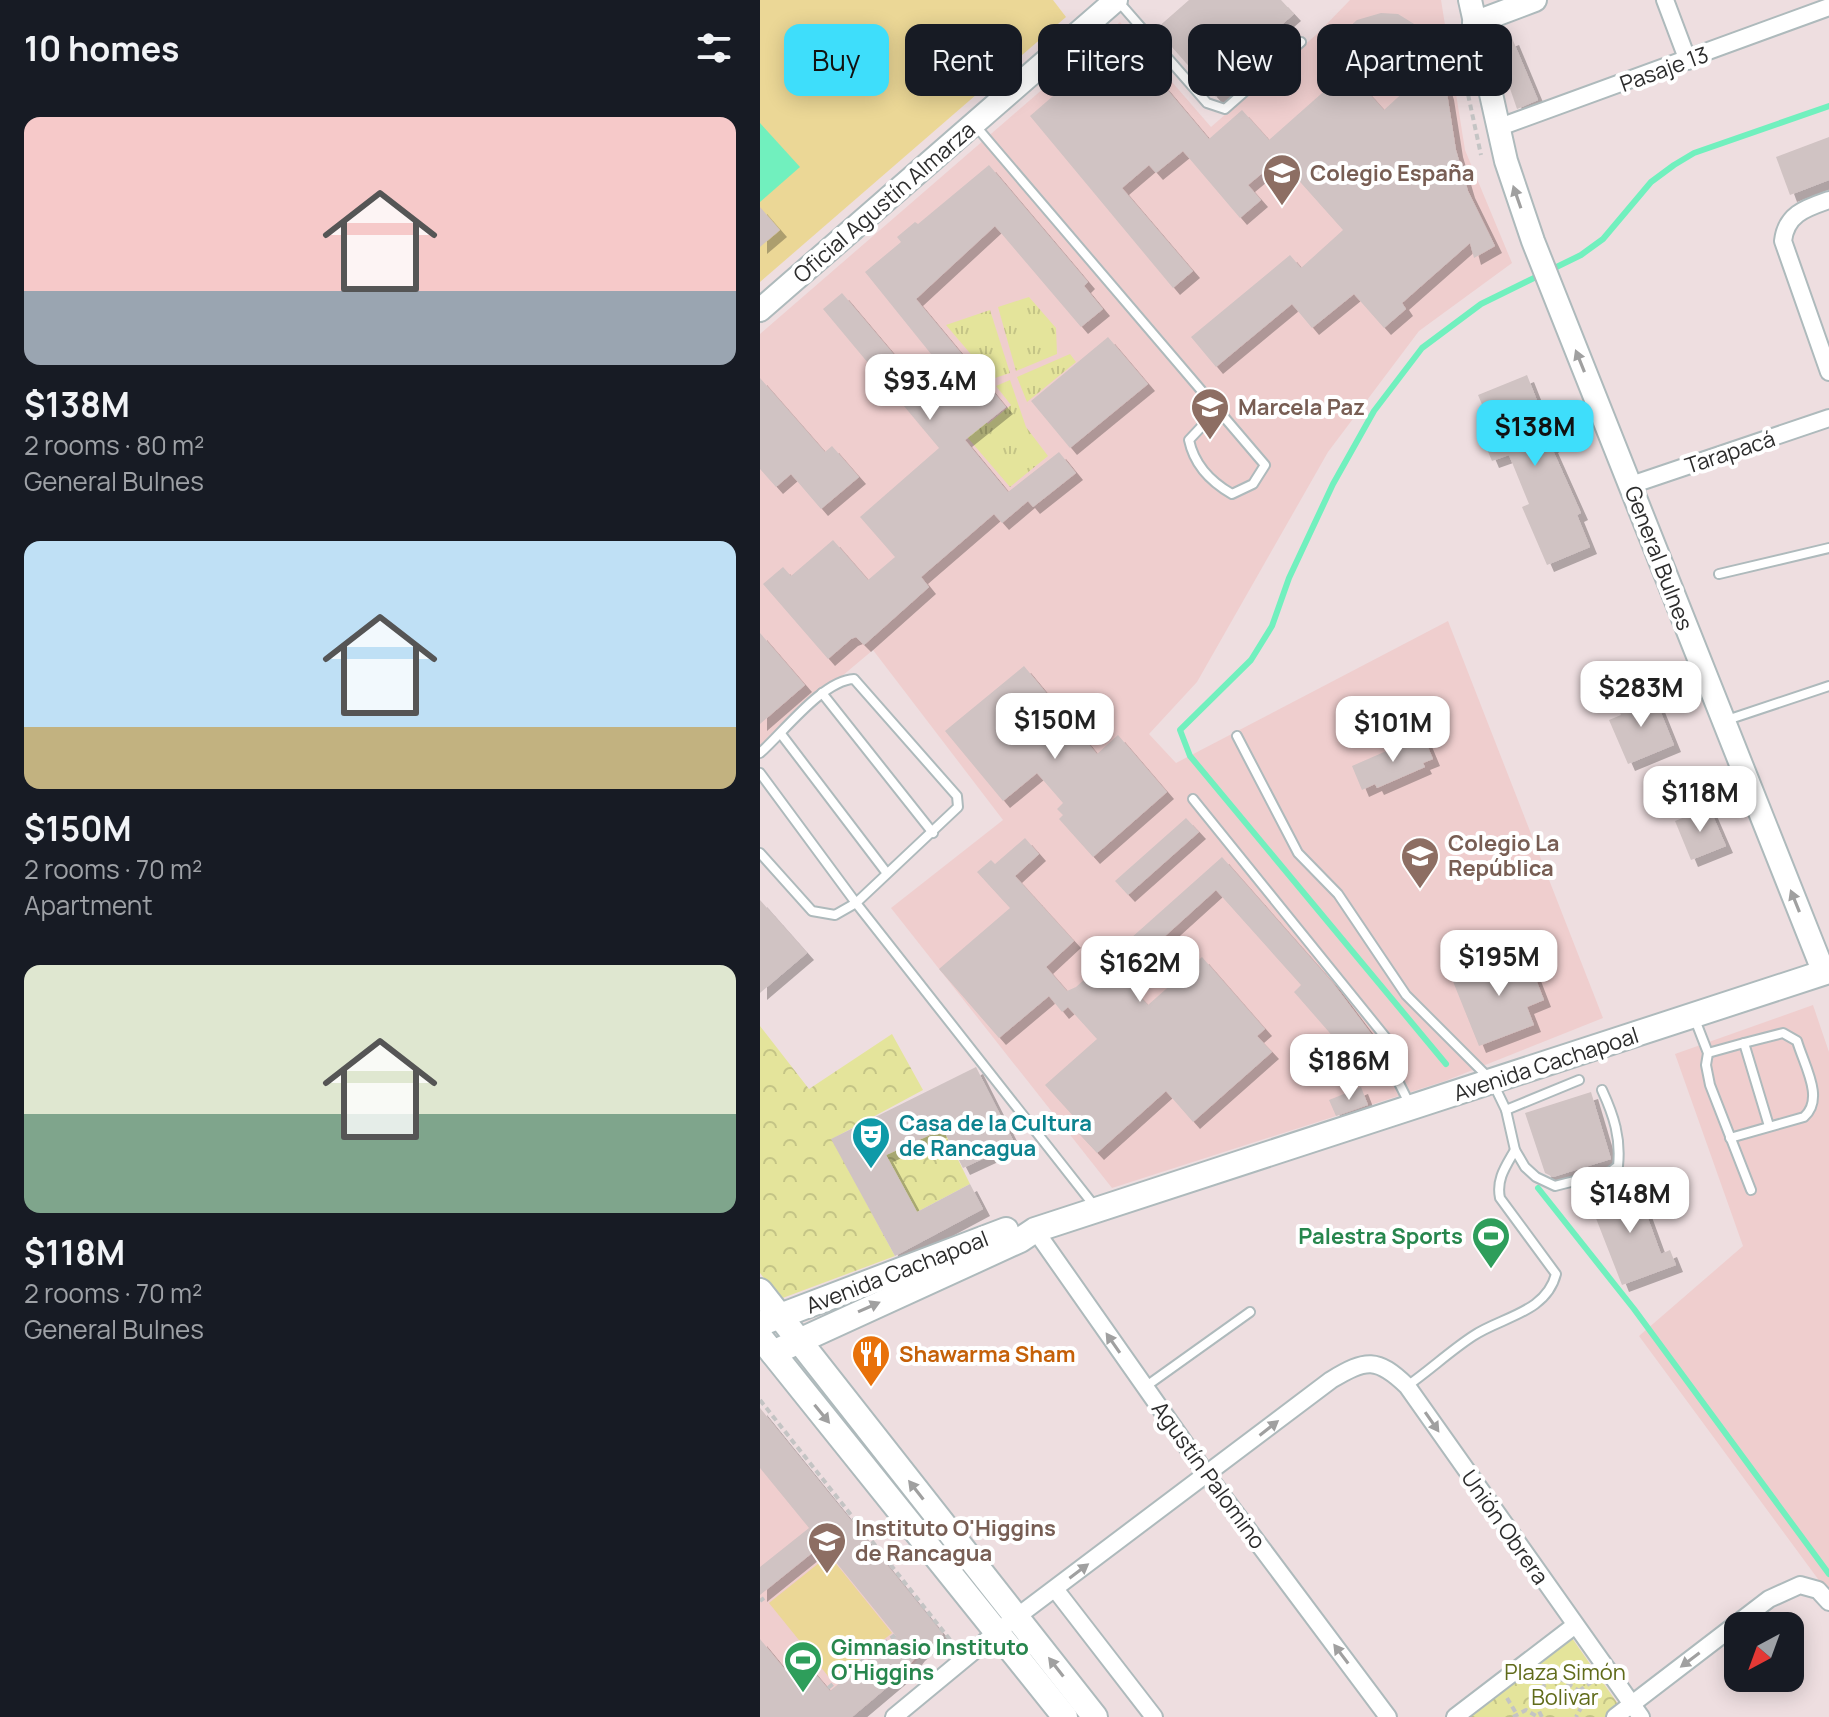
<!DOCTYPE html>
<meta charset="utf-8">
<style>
:root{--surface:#171b24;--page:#242831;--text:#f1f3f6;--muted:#9ea1a6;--accent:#3edefb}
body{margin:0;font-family:Manrope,sans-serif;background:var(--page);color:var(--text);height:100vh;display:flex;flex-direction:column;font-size:30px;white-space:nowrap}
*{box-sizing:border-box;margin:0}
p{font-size:26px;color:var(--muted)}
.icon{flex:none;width:44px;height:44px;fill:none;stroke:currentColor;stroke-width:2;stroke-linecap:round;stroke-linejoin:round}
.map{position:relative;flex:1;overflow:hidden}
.sheet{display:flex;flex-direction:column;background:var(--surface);width:760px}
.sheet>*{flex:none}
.banner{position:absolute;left:24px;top:24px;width:760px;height:72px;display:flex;gap:16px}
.needle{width:52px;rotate:221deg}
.fabs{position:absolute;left:964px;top:1612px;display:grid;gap:16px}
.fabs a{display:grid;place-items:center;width:80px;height:80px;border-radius:16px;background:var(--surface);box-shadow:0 4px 20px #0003;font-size:40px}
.price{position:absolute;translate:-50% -68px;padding:0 18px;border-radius:16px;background:#fff;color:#222;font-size:26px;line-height:52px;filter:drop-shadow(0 2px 4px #0008)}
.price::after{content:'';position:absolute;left:50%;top:48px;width:24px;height:18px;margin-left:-12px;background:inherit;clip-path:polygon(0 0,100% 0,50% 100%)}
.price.selected{background:var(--accent);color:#111}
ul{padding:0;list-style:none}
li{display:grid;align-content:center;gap:16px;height:424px;padding:0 24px}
li span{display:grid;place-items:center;height:248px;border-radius:16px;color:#555}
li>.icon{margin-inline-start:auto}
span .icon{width:144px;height:144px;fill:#fffc;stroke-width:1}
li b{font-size:34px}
h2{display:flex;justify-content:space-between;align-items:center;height:96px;padding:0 24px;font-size:34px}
.pill{padding:0 28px;border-radius:16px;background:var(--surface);box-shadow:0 4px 20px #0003;font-size:28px;line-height:72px}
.pill.selected{background:var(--accent);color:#111}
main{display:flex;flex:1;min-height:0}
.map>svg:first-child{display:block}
.education{fill:#efcece}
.grass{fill:url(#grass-tufts)}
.park{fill:url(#park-crowns)}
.pitch{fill:#ebd796}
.water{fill:#71f0be}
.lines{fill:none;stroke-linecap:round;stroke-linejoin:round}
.stream{stroke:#71f0be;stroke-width:6}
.building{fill:#d0c3c3;filter:url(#shadow)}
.service-casing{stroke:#aebabc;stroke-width:12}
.minor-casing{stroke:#aebabc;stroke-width:20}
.tertiary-casing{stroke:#aebabc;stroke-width:26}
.secondary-casing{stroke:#aebabc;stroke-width:28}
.path{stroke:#c4c4c4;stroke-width:4;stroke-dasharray:6 4;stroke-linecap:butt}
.service{stroke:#fff;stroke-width:8}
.minor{stroke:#fff;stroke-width:16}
.tertiary{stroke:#fff;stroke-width:22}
.secondary{stroke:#fff;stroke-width:24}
.oneway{fill:#a0a0a0}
.labels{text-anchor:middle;stroke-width:8;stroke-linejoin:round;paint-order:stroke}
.street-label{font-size:22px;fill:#2c2c2c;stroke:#fff}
.education-label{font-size:22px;font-weight:bold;fill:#785e54;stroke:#fff;text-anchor:start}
.culture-label{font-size:22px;font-weight:bold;fill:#0d838f;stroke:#fff;text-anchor:start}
.leisure-label{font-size:22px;font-weight:bold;fill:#27864d;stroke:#fff;text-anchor:end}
.food-label{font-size:22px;font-weight:bold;fill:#c56008;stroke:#fff;text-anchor:start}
.park-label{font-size:22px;fill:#606b1a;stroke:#fff}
</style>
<main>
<section class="sheet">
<h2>10 homes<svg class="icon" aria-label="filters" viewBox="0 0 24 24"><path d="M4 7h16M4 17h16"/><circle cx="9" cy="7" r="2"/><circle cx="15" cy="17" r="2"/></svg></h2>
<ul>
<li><span style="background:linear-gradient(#f6c9c9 70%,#9aa5b1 0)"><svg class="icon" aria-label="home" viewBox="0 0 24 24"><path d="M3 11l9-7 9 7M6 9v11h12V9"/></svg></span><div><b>$138M</b><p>2 rooms · 80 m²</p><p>General Bulnes</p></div></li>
<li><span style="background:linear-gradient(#bfe0f5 75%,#c2b280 0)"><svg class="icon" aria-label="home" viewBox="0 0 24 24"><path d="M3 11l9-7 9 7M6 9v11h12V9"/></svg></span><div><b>$150M</b><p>2 rooms · 70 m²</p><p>Apartment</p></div></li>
<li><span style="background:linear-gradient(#dfe7d0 60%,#7fa58c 0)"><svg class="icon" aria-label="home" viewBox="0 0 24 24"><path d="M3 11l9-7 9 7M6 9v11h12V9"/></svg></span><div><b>$118M</b><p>2 rooms · 70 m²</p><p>General Bulnes</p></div></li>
</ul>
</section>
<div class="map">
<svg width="1069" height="1717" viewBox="0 0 1069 1717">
<defs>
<pattern id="grass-tufts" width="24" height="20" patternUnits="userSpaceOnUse" patternTransform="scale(2)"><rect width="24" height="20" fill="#e4e49b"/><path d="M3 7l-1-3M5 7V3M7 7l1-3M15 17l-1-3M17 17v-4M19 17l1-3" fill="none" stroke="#c4c486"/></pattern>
<pattern id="park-crowns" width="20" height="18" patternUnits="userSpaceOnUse" patternTransform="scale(2)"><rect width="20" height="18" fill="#e4e49b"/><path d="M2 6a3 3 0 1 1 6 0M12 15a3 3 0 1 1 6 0" fill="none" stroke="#c4c486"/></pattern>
<filter id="shadow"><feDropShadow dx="7" dy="7" stdDeviation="0" flood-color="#0004"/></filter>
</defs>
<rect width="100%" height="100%" fill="#eedee0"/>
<g class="education">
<path d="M 590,0 L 681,0 L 705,150 L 752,263 L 659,331 L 568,452 L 437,682 L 389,734 L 416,763 L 688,621 L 843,1018 L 685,1081 L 352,1188 L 131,908 L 243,820 L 113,650 L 0,745 L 0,334 L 360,22 L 451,127 L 557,34 Z"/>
<path d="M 1053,1005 L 1069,1052 L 1069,1594 L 879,1336 L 983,1246 L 915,1054 Z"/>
<path d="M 0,1408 L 183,1634 L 143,1674 L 92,1717 L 0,1717 Z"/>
</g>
<g class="grass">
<path d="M 269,297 L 296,328 L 297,354 L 256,371 L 238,307 Z"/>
<path d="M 230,310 L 250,373 L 232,379 L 186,325 Z"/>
<path d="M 310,354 L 316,362 L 267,402 L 257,377 Z"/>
<path d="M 250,380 L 266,427 L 288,456 L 250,487 L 189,416 L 207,401 L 228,424 L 251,405 L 236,386 Z"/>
</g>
<g class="park">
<path d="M 0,1026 L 49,1089 L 132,1034 L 163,1090 L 72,1139 L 135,1256 L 20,1299 L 0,1273 Z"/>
<path d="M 183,1129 L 210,1184 L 157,1212 L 126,1155 Z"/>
<path d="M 812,1638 L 860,1707 L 846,1717 L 707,1717 Z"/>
</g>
<g class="pitch">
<path d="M 0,0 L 293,0 L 306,17 L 0,282 Z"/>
<path d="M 69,1555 L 132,1633 L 72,1681 L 9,1603 Z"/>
</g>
<path class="water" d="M 0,123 L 40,167 L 0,202 Z"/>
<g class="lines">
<g class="stream">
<path d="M 686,1064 L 430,756 L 420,730 L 491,660 L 512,626 L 529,578 L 573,484 L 614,411 L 662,348 L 721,304 L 821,255 L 843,239 L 891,182 L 914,165 L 934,153 L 1069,106"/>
<path d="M 778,1188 L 874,1309 L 1069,1574"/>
</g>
</g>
<g class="building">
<path d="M 429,0 L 521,0 L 534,14 L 511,34 L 518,42 L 456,97 L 396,29 Z"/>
<path d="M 621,13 L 638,14 L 659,27 L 671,43 L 687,93 L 696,150 L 708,191 L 735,246 L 714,258 L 710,243 L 642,303 L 646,309 L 624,328 L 594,294 L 552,328 L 532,304 L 456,367 L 431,337 L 530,255 L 541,268 L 583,230 L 525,165 L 517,172 L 511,166 L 488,185 L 501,200 L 480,218 L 423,151 L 396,173 L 389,165 L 362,188 L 433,271 L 413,288 L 270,116 L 362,36 L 449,139 L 482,110 L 509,140 L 588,70 L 624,110 L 649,87 L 650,75 L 645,60 L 627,48 L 615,51 L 601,62 L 569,45 L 597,20 Z"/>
<path d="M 752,38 L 778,100 L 757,109 L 735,45 Z"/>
<path d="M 1069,137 L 1069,180 L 1030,195 L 1016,157 Z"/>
<path d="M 229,165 L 328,282 L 324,286 L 343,309 L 321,327 L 235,226 L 156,299 L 246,407 L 205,440 L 248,492 L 299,452 L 316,473 L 273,507 L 268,501 L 242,523 L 234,514 L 161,577 L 169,587 L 104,645 L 96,637 L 91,639 L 68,659 L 3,584 L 23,567 L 31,576 L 73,540 L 108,580 L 135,557 L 100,517 L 179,448 L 63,309 L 82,293 L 153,377 L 175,359 L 105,272 L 141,242 L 137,237 L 155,222 L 158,224 Z"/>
<path d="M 0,207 L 20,230 L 0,247 Z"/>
<path d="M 348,337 L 388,384 L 310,448 L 271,401 Z"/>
<path d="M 767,375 L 794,444 L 791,446 L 821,513 L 817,515 L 830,547 L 787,565 L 762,507 L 769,504 L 749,455 L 732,461 L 724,442 L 736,437 L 718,395 Z"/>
<path d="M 0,378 L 65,452 L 72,446 L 99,477 L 61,509 L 31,474 L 16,487 L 0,469 Z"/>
<path d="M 0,633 L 45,685 L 0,724 Z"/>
<path d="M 264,666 L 337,754 L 358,735 L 407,792 L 333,857 L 299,819 L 303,815 L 297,809 L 303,803 L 277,773 L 243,801 L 185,731 Z"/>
<path d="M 893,693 L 914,745 L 868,764 L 849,720 L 861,715 L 858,708 Z"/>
<path d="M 663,735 L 673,759 L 663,763 L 665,767 L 617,788 L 615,784 L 602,790 L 592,766 Z"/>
<path d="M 949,807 L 966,846 L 931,860 L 915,821 Z"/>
<path d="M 426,818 L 439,832 L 368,895 L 355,881 Z"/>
<path d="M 265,838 L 279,854 L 255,876 L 314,941 L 286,967 L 307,991 L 316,987 L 462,857 L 573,983 L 625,1052 L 603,1071 L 534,992 L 541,985 L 456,890 L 361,976 L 388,1005 L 442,957 L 505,1029 L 497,1036 L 512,1052 L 433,1122 L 406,1091 L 337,1153 L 308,1122 L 314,1117 L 285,1085 L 337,1039 L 308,1007 L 302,1012 L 289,996 L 239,1038 L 179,969 L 250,908 L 217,872 L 231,860 L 235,864 Z"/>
<path d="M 0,900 L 47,953 L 0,993 Z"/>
<path d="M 765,951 L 784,1000 L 767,1007 L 774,1025 L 719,1046 L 692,979 Z"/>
<path d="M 216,1067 L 255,1144 L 203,1168 L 183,1129 L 126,1155 L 157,1212 L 210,1184 L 223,1209 L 135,1256 L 71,1139 Z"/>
<path d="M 601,1087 L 608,1105 L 576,1116 L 569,1100 Z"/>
<path d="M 831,1092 L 851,1159 L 793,1177 L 785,1173 L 765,1113 Z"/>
<path d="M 880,1184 L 886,1200 L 882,1202 L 901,1254 L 910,1250 L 916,1265 L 862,1285 L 830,1203 Z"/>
<path d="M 0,1408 L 183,1634 L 158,1654 L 143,1674 L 92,1717 L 0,1717 L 0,1639 L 32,1678 L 48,1665 L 70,1691 L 136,1636 L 62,1545 L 0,1595 L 0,1567 L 49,1528 L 0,1468 Z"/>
</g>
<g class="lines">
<g class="service-casing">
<g id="service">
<path d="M 358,1 L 447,103 L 465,109 L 541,42"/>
<path d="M 215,125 L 231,144 L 505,465 L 493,484 L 472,494 C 451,482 434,464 429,440 L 458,409"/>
<path d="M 959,574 L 1069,548"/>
<path d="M 62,693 L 173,833"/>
<path d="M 967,720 L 1069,686"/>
<path d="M 21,734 L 126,872"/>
<path d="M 477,736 L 538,853 L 578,894 L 646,995 L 732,1081 L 746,1110 L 755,1150 L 765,1167 L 776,1177 L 795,1186 L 850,1172 L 858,1166 C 861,1138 854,1116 842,1090"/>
<path d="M 0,753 C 23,733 63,680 94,679 L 197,796 L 198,807 L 96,903 L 75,915 L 52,911 L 0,853"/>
<path d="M 0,773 L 96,903 L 336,1208"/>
<path d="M 433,799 L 631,1044 L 636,1077 L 649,1103"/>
<path d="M 934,1017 L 948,1053 L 946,1065 L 950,1085 L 991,1190"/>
<path d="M 948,1053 L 984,1043"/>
<path d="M 746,1110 L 819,1080"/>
<path d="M 970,1138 L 1044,1117 C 1065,1099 1044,1065 1037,1041 L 1023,1033 L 984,1043 L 1009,1126"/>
<path d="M 647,1386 C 670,1370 690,1351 713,1336 C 741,1317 786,1313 796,1274 L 740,1198 C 736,1179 746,1166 755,1150"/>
<path d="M 385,1387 L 490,1312"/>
</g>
</g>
<g class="minor-casing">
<g id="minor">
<path d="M 905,0 L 928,61"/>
<path d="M 737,128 L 1069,7"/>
<path d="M 1069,200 C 1046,208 1026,214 1023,241 L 1069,372"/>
<path d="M 871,485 L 1069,418"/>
<path d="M 275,1230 L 447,1475 L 628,1717"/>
<path d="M 295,1589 L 394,1717"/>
<path d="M 134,1717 L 238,1631 L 571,1380 C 606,1359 617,1357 647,1386 L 881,1717"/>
<path d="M 695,1717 L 814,1626"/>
<path d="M 855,1717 L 1009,1599 L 1040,1585 L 1058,1590 L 1069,1602"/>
</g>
</g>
<g class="tertiary-casing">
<g id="tertiary">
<path d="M 710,0 L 746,161 L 773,241 L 1064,973"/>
<path d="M 714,23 L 775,0"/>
<path d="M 0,310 L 356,0"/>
</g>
</g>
<g class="secondary-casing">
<g id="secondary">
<path d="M 0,1291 L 335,1717"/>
<path d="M 7,1321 L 246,1230"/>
<path d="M 0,1337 L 305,1717"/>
<path d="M 13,1353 L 260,1240 L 275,1230 L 1069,971"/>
</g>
</g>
<g class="path">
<path d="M 706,85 L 721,155"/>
<path d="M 0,1400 L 195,1646"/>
<path d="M 69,1538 L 72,1551"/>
<path d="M 0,1601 L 4,1598"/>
<path d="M 68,1688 L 135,1635"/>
<path d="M 819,1691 L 834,1680"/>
<path d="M 747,1698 L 756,1713"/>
<path d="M 753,1717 L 766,1710 L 778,1717"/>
<path d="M 782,1717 C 771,1699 779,1681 801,1679 L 819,1691 L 822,1706 L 816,1717"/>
</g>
<use href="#service" class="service"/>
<use href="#minor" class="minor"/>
<use href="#tertiary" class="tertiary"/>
<use href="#secondary" class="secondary"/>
</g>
<defs><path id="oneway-solid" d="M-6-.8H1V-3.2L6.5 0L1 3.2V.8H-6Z" transform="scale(2)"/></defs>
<g class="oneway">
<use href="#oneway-solid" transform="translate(757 197) rotate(-109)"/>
<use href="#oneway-solid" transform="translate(820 361) rotate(-112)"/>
<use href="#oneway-solid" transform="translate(1035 901) rotate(-112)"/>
<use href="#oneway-solid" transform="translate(109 1307) rotate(-24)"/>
<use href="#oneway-solid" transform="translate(353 1343) rotate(-125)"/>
<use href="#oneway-solid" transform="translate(62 1414) rotate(51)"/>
<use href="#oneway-solid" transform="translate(672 1422) rotate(55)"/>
<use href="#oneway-solid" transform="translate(509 1428) rotate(-38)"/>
<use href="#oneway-solid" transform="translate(156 1490) rotate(-128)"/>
<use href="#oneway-solid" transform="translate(319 1571) rotate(-37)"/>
<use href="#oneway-solid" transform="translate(581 1654) rotate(-127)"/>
<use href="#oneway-solid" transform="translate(930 1660) rotate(143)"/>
<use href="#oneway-solid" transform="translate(296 1667) rotate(-128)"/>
</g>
<defs>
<g id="school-pin" transform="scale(2)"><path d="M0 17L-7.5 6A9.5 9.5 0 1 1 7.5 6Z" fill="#8d6e63" stroke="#fff"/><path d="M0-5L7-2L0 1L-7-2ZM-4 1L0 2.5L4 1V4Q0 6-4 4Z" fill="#fff"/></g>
<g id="theatre-pin" transform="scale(2)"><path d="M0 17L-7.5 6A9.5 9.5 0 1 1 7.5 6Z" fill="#0f9aa8" stroke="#fff"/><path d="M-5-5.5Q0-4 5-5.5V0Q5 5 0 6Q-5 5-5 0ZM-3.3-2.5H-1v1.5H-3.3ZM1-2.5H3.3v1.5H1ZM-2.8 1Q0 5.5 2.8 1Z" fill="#fff"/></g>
<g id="stadium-pin" transform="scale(2)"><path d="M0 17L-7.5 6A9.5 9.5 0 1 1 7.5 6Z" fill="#2e9e5b" stroke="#fff"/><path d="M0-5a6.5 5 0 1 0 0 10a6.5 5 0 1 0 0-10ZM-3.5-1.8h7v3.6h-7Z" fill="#fff"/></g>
<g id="restaurant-pin" transform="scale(2)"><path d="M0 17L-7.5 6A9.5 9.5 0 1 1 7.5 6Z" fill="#e8710a" stroke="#fff"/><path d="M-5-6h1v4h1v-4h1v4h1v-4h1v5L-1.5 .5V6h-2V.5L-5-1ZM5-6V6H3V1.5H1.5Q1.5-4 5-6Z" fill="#fff"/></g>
</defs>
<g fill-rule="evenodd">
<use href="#school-pin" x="522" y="173"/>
<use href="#school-pin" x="450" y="407"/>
<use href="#school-pin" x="660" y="856"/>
<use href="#theatre-pin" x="111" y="1136"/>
<use href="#stadium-pin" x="731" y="1236"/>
<use href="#restaurant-pin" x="111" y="1354"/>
<use href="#school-pin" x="67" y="1541"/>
<use href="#stadium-pin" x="43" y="1660"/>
</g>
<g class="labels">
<g class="street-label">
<text transform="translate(904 69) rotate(-20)" y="8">Pasaje 13</text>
<text transform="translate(124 202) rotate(-41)" y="8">Oficial Agustín Almarza</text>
<text transform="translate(970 452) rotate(-18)" y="8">Tarapacá</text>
<text transform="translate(899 558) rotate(69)" y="8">General Bulnes</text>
<text transform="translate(786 1064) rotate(-18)" y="8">Avenida Cachapoal</text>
<text transform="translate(137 1272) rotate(-21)" y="8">Avenida Cachapoal</text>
<text transform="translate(449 1475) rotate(54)" y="8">Agustín Palomino</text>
<text transform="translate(745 1527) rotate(55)" y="8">Unión Obrera</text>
</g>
<g class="education-label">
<text x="550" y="181">Colegio España</text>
<text x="478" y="415">Marcela Paz</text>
<text x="688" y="851">Colegio La<tspan x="688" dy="25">República</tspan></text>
<text x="95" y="1536">Instituto O'Higgins<tspan x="95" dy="25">de Rancagua</tspan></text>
</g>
<g class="culture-label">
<text x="139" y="1131">Casa de la Cultura<tspan x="139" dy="25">de Rancagua</tspan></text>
</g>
<g class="leisure-label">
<text x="703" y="1244">Palestra Sports</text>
<text x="71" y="1655" text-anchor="start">Gimnasio Instituto<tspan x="71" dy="25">O'Higgins</tspan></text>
</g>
<g class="food-label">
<text x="139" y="1362">Shawarma Sham</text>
</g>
<g class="park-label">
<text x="805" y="1680">Plaza Simón<tspan x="805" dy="25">Bolivar</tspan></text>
</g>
</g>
</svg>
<div class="fabs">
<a><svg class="needle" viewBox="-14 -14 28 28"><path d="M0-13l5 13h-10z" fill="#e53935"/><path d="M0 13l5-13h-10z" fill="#9ea1a6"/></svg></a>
</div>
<b class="price" style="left:170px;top:422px">$93.4M</b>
<b class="price selected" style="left:775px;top:468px">$138M</b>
<b class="price" style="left:881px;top:729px">$283M</b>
<b class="price" style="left:295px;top:761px">$150M</b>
<b class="price" style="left:633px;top:764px">$101M</b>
<b class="price" style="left:940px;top:834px">$118M</b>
<b class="price" style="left:739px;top:998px">$195M</b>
<b class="price" style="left:380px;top:1004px">$162M</b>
<b class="price" style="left:589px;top:1102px">$186M</b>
<b class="price" style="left:870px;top:1235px">$148M</b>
<div class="banner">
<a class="pill selected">Buy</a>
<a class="pill">Rent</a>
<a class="pill">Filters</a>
<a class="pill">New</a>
<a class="pill">Apartment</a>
</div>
</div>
</main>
